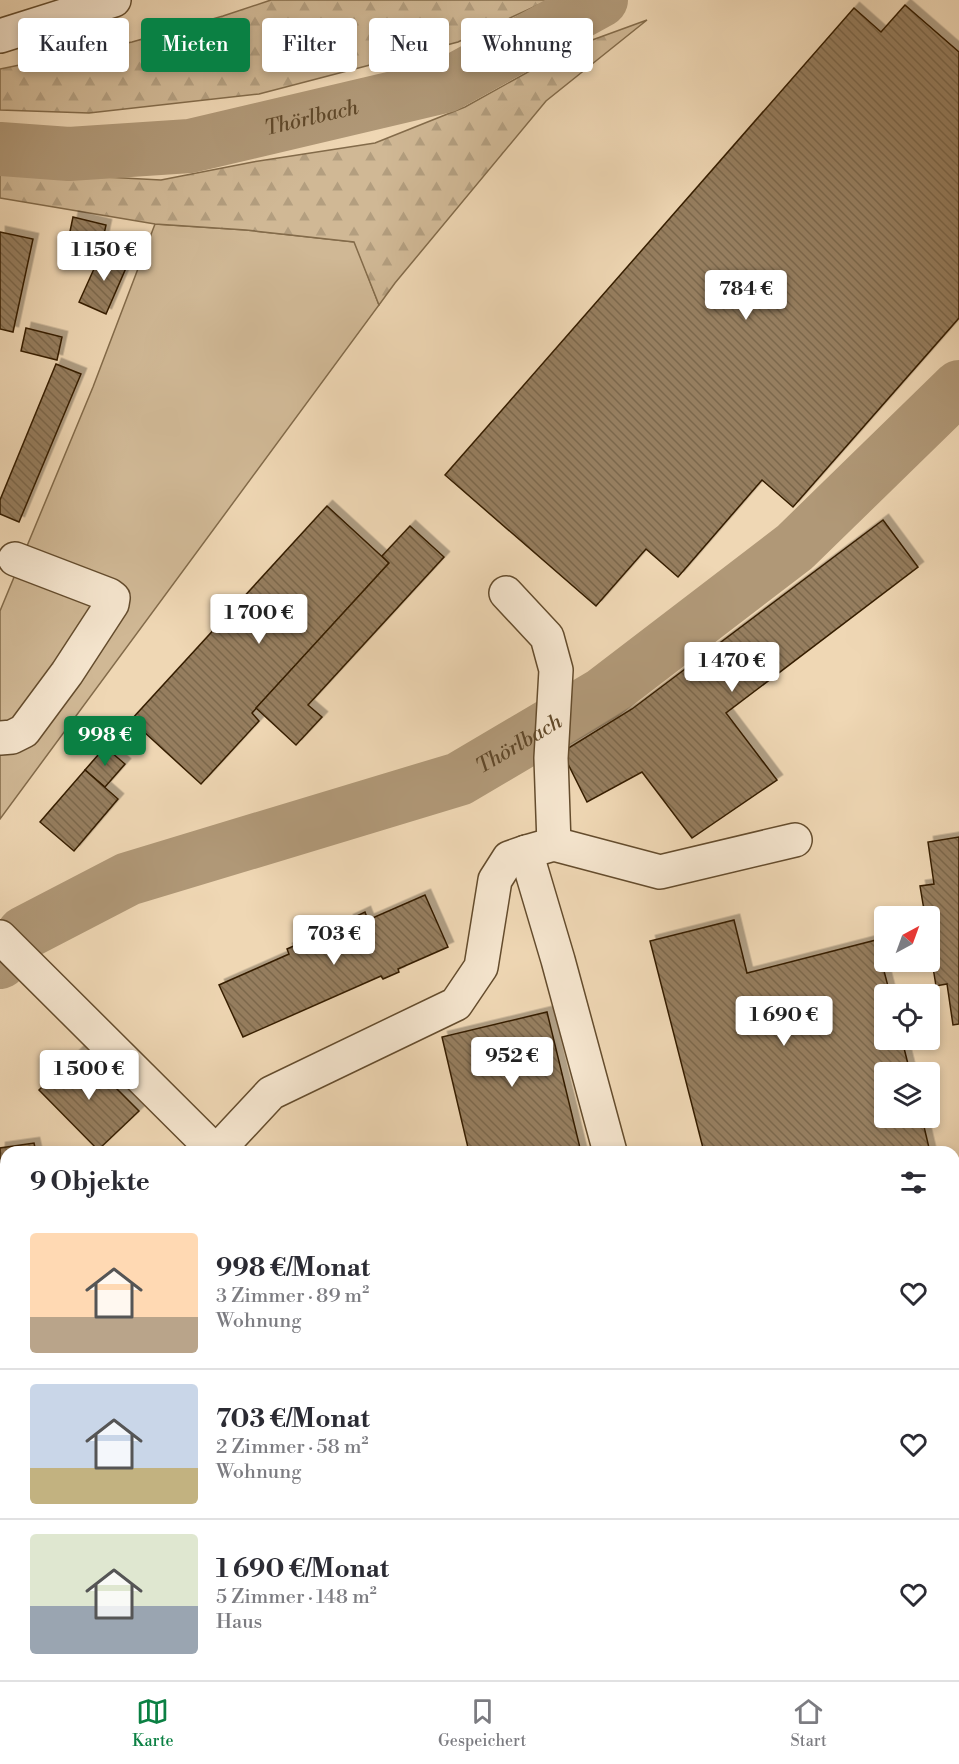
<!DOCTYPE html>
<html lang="de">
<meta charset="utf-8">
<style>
:root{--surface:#fff;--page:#f7f7f7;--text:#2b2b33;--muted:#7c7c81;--line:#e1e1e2;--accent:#0b8043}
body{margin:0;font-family:"Libre Bodoni",serif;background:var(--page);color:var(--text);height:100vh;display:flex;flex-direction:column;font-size:22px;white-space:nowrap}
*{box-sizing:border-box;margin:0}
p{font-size:20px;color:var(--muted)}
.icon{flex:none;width:33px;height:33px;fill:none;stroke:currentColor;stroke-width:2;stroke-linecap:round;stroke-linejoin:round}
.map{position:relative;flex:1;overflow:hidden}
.details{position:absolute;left:0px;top:1146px;width:960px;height:534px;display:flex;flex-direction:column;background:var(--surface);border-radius:18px 18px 0 0;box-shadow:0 3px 9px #0003}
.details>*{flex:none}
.top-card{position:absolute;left:18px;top:18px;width:600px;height:54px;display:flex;gap:12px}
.needle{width:39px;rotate:41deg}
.tools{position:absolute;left:874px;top:906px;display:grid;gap:12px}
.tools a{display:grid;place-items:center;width:66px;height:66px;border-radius:6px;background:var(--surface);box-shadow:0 3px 9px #0003;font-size:30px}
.price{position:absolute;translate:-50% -51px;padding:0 14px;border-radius:6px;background:#fff;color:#222;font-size:20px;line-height:39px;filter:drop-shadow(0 2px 3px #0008)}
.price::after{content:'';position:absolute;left:50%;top:36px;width:18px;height:14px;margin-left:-9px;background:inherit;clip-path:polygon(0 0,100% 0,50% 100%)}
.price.on{background:var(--accent);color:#fff}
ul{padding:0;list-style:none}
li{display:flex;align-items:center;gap:18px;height:150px;padding:0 30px}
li+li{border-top:2px solid var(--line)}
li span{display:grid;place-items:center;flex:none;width:168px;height:120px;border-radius:6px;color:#555}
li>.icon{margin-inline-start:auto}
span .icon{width:72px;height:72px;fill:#fffc;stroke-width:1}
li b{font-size:26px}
h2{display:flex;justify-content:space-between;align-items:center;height:72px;padding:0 30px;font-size:26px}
.chip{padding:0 21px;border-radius:6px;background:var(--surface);box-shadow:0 3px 9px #0003;font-size:21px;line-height:54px}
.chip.on{background:var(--accent);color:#fff}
.menu{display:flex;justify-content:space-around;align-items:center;height:84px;border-top:2px solid var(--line);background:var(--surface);font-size:16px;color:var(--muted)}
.menu a{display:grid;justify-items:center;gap:3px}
.menu .on{color:var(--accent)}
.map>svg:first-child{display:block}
.grass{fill:#d0b895;stroke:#836b4a;stroke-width:1.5}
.forest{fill:url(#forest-firs);stroke:#836b4a;stroke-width:1.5}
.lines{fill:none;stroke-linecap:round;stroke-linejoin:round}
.river{stroke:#b09877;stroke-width:54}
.building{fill:url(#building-back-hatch);stroke:#361e00;stroke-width:1.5;filter:url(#shadow)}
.minor-casing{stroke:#644c2d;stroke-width:36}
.minor{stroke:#f5e5ce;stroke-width:33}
.rail{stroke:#361e00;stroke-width:4.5;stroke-dasharray:10 10;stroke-linecap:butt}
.labels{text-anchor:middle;stroke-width:4.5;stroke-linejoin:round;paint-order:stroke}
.water-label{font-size:21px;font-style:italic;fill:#61492a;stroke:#f5e5ce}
</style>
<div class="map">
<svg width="959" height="1680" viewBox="0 0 959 1680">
<defs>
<pattern id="forest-firs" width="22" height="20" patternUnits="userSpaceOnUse" patternTransform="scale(1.5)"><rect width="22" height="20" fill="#d0b895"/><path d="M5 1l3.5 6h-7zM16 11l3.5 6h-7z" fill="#b39e7f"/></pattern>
<pattern id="building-back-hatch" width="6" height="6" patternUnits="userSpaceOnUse" patternTransform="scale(1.5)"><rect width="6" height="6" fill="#967e5e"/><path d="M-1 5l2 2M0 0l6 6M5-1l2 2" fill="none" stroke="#7b674b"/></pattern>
<filter id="shadow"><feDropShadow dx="5.5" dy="-5.5" stdDeviation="0" flood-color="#0004"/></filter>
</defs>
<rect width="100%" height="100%" fill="#efd7b4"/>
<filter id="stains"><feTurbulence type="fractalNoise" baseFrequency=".00333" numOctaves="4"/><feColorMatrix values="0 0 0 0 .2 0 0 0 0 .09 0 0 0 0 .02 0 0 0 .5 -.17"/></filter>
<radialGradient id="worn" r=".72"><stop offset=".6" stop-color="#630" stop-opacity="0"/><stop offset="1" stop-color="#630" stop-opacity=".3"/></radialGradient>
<path class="grass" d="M 155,224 L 246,230 L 355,242 L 379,305 L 0,819 L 0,611 L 93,387 Z"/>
<g class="forest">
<path d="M 271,0 L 549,0 L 458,42 L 259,94 L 89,113 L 0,110 L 0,69 L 132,42 L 223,16 Z"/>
<path d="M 647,20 L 546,101 L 395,283 L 379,305 L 354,242 L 246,230 L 155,224 L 0,198 L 0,169 L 67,175 L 161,180 L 253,162 L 375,143 L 465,107 L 573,47 Z"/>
</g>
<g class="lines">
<g class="river">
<path id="s1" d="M 0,149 L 69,154 L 190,146 L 445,86 L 601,0"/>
<path id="s2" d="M 0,962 L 24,933 L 128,879 L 459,779 L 603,694 L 795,547 L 959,387"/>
<path d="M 0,1565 L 6,1603"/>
<path d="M 22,1674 L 23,1680"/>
</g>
</g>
<g class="building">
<path d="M 905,5 L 959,52 L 959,318 L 793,507 L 762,480 L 678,577 L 646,549 L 596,606 L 445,475 L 854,8 L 881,32 Z"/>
<path d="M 73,217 L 106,225 L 101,248 L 68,241 Z"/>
<path d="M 0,232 L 33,239 L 13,332 L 0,329 Z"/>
<path d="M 103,249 L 129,261 L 106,314 L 79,302 Z"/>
<path d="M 26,328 L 62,337 L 57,360 L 21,351 Z"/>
<path d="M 56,364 L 81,374 L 19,522 L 0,514 L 0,500 Z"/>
<path d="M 327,506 L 389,563 L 252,713 L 259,721 L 201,784 L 131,720 Z"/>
<path d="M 883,520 L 918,567 L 726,713 L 777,780 L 692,838 L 642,772 L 587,802 L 562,752 L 632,709 Z"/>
<path d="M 410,526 L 444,557 L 308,705 L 322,717 L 296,745 L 256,708 L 389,563 L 382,556 Z"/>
<path d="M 105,747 L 125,764 L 105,787 L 85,770 Z"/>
<path d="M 85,770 L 118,799 L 74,851 L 40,822 Z"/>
<path d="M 959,837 L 959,1024 L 953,1025 L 947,984 L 936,986 L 930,949 L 930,916 L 925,916 L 920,886 L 934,884 L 928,842 Z"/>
<path d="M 425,895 L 448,947 L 398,969 L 399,972 L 383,979 L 381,976 L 243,1037 L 219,985 L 289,954 L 287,949 L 305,941 L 310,952 L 349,935 L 346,929 L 351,927 L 348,920 L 365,912 L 368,920 Z"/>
<path d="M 734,920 L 747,973 L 876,940 L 890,994 L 885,994 L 885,1040 L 902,1040 L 910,1072 L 885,1072 L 885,1118 L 922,1118 L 930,1152 L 704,1152 L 650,941 Z"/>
<path d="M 547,1012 L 581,1152 L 469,1152 L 442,1037 Z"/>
<path d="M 79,1051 L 139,1111 L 98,1150 L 39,1090 Z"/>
<path d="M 34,1143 L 36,1152 L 6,1152 L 6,1203 L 0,1203 L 0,1148 Z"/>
<path d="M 954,1244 L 959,1264 L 959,1657 L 954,1659 Z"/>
<path d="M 400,1674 L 576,1674 L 578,1680 L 402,1680 Z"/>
<path d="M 603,1674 L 660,1674 L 661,1680 L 605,1680 Z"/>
<path d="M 660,1674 L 702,1674 L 703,1680 L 661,1680 Z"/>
<path d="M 847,1674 L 893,1674 L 870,1680 L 848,1680 Z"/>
</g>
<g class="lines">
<g class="minor-casing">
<g id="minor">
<path d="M 0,36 L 114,0"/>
<path d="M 506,593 L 547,637 L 556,670 L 551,758 L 554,844"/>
<path d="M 0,738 L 12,737 L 24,731 L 67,673 L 112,604 L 113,598 L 109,595 L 15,559"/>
<path d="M 526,852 L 558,960 L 610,1152"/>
<path d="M 0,937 L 216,1152"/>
<path d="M 216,1152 L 271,1093 L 456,1004 L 481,967 L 495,880 L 509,858 L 526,852 L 554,844 L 660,872 L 795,840"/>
<path d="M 365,1674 L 366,1680"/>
<path d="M 593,1674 L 594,1680"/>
<path d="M 811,1674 L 815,1680"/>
<path d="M 184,1680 L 202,1674"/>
</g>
</g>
<use href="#minor" class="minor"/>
<path class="rail" d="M 738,1674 L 740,1680"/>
</g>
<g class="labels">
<g class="water-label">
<text dy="7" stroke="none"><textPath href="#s1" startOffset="315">Thörlbach</textPath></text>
<text dy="7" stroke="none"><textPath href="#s2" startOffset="570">Thörlbach</textPath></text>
</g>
</g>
<rect width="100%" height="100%" filter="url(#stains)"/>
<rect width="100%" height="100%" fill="url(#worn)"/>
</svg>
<div class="tools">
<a><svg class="needle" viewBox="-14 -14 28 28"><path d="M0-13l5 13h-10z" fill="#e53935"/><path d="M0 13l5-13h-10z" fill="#7c7c81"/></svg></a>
<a><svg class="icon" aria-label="locate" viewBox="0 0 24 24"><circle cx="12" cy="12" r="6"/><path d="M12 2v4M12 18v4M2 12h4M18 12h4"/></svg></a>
<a><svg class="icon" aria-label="layers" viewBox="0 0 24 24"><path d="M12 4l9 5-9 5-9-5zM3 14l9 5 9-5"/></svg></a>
</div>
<b class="price" style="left:104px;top:282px">1 150 €</b>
<b class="price" style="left:746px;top:321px">784 €</b>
<b class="price" style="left:259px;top:645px">1 700 €</b>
<b class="price" style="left:732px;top:693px">1 470 €</b>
<b class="price on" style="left:105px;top:767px">998 €</b>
<b class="price" style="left:334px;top:966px">703 €</b>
<b class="price" style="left:784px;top:1047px">1 690 €</b>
<b class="price" style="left:512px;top:1088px">952 €</b>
<b class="price" style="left:89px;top:1101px">1 500 €</b>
<div class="top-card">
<a class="chip">Kaufen</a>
<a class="chip on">Mieten</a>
<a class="chip">Filter</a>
<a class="chip">Neu</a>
<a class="chip">Wohnung</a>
</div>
<section class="details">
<h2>9 Objekte<svg class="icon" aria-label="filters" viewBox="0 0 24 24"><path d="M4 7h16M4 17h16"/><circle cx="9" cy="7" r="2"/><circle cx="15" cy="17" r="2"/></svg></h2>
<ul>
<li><span style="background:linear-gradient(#ffd9b3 70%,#b9a48a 0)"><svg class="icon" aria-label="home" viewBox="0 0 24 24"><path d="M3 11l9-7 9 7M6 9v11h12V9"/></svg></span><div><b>998 €/Monat</b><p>3 Zimmer · 89 m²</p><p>Wohnung</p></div><svg class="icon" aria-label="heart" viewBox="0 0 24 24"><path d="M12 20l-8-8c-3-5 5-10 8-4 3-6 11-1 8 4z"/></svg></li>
<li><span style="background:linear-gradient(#c9d6e8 70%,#c2b280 0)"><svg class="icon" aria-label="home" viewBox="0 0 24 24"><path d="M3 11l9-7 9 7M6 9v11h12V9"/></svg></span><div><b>703 €/Monat</b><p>2 Zimmer · 58 m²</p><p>Wohnung</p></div><svg class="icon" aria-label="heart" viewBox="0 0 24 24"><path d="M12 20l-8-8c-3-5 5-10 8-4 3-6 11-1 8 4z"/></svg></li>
<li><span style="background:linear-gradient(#dfe7d0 60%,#9aa5b1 0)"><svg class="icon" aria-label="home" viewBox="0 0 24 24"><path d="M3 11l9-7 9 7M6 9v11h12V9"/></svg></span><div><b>1 690 €/Monat</b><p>5 Zimmer · 148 m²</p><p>Haus</p></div><svg class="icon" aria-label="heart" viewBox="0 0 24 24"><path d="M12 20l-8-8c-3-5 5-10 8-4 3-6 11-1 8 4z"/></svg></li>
</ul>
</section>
</div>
<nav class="menu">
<a class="on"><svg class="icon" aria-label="map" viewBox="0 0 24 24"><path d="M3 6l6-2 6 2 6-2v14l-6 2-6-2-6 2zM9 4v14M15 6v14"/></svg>Karte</a>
<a><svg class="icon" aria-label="saved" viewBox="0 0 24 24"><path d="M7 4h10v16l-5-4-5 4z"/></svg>Gespeichert</a>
<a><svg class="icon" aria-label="home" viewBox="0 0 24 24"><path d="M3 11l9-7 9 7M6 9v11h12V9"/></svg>Start</a>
</nav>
